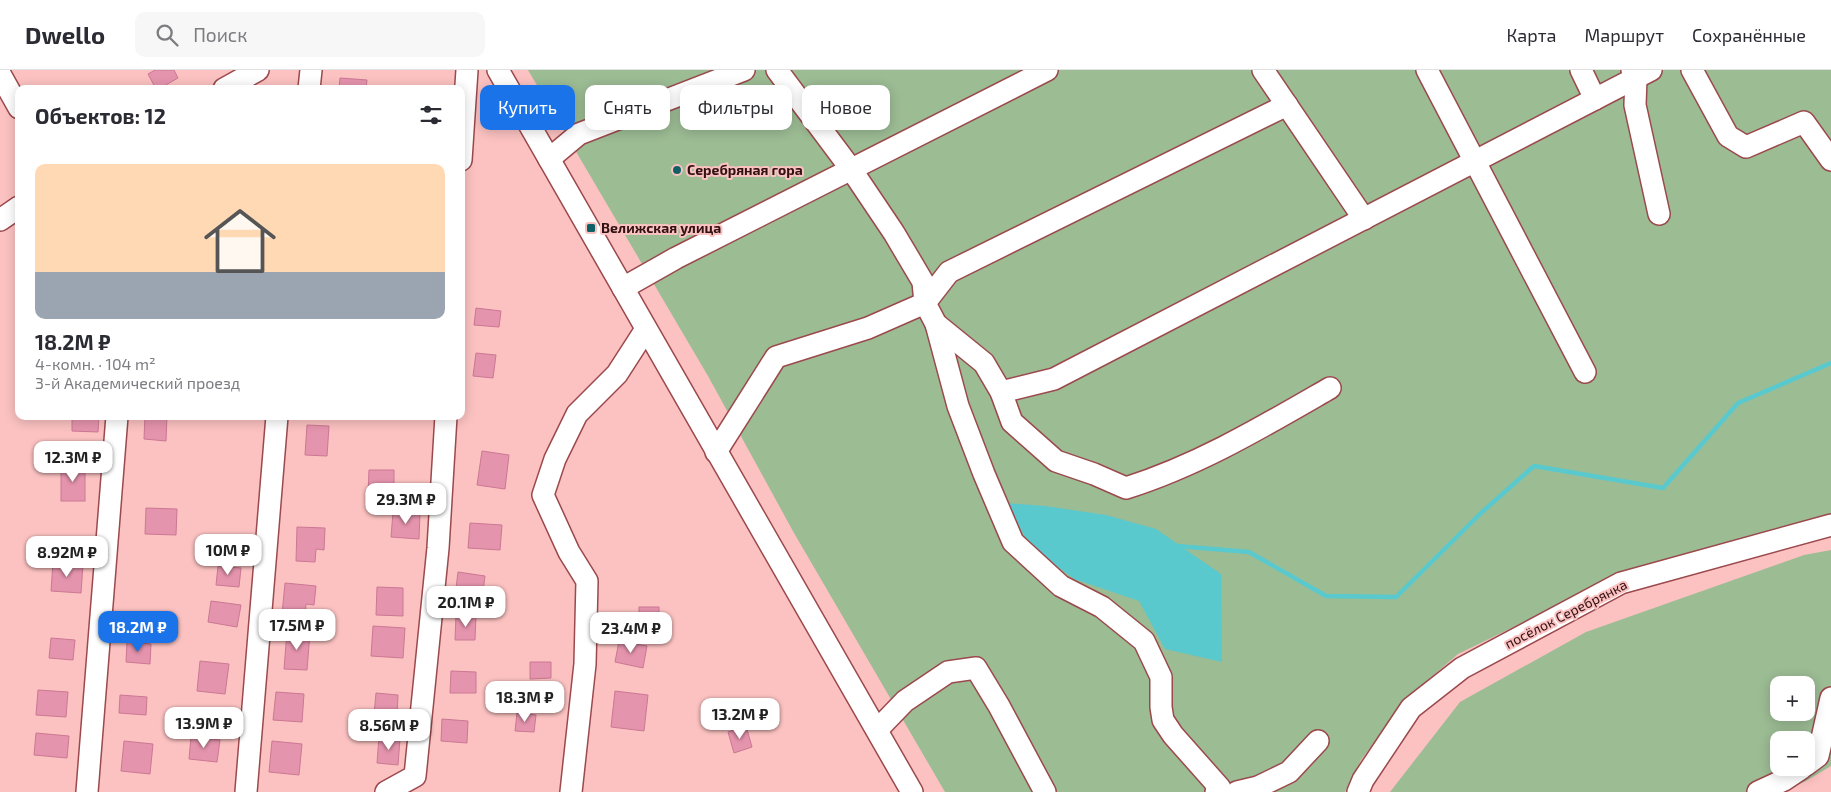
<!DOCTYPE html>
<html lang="ru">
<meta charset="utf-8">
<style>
:root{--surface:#fff;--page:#f7f7f7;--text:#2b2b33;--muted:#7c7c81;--line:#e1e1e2;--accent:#1a73e8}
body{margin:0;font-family:"Exo 2",sans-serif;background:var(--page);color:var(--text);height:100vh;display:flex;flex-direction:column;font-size:19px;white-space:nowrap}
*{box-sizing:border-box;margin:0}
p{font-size:16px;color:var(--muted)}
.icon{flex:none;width:28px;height:28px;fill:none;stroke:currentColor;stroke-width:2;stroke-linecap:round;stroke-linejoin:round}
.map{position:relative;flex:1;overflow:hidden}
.panel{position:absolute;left:15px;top:15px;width:450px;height:335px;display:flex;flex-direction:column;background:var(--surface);border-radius:10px;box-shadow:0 2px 12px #0003}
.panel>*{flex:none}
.banner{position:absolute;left:480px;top:15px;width:475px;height:45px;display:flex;gap:10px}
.fabs{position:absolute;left:1770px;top:606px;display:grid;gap:10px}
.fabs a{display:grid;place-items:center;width:45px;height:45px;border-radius:10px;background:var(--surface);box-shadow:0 2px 12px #0003;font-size:25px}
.price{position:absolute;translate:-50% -42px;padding:0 11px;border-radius:10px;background:#fff;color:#222;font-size:16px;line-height:32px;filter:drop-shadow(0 1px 2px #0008)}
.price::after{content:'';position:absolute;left:50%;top:30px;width:15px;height:11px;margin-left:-8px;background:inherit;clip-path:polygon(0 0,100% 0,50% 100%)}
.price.current{background:var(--accent);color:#fff}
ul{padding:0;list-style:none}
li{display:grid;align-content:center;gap:10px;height:265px;padding:0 20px}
li span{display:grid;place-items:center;height:155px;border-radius:10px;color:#555}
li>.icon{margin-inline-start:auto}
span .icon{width:90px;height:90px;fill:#fffc;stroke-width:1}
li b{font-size:21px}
h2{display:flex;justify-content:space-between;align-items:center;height:60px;padding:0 20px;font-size:21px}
.chip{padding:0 18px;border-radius:10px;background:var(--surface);box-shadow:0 2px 12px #0003;font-size:18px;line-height:45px}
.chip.current{background:var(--accent);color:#fff}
header{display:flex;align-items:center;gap:30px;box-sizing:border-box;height:70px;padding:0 25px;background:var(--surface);border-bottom:1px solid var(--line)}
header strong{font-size:24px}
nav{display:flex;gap:28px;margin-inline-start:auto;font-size:18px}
.search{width:350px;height:45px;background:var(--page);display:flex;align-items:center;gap:12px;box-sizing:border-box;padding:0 18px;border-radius:10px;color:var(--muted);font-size:19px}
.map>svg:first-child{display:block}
.green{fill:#9cbc94;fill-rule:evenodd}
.water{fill:#5ac9ce}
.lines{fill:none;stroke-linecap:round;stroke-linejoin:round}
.stream{stroke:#5ac9ce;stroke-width:4.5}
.building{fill:#e594ad;stroke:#cc7893}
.minor-casing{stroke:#9b494c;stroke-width:24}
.minor{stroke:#fff;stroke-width:21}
.poi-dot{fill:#106165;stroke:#fbc2c1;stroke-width:2}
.labels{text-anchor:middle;stroke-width:4;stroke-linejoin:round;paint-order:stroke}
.poi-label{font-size:14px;font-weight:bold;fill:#321112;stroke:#fbc2c1;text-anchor:start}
.street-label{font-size:14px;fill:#321112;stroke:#fbc2c1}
</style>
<header>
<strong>Dwello</strong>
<div class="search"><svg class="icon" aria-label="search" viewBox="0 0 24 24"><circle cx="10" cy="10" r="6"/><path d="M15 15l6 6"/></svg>Поиск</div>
<nav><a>Карта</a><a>Маршрут</a><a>Сохранённые</a></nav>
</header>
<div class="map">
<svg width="1831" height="722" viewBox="0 0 1831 722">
<rect width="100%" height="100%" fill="#fbc2c1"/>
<g class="green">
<path d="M 528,0 L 1831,0 L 1831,446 L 1619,506 L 1458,584 L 1407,628 L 1361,690 L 1345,722 L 945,722 L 794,463 L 708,306 Z"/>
<path d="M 1831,480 L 1831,696 L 1806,711 L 1781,722 L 1390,722 L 1460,632 L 1586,562 L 1804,485 ZM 1779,615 L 1806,615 L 1806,642 L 1779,642 ZM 1779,670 L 1806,670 L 1806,698 L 1779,698 Z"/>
</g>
<path class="water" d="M 1006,433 L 1045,436 L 1106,445 L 1156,459 L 1221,504 L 1222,592 L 1165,579 L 1139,531 L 1074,509 L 1030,476 Z"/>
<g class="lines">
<path class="stream" d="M 1177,476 L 1249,482 L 1326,526 L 1396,527 L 1481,443 L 1534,396 L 1663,418 L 1738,333 L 1831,293"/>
</g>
<g class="building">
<path d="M 155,0 L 174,0 L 178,8 L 159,19 L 156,19 L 148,4 Z"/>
<path d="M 340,8 L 367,10 L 366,19 L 339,19 Z"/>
<path d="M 765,19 L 773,29 L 751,46 L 743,36 Z"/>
<path d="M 476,238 L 501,241 L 499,257 L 474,255 Z"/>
<path d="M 476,283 L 496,285 L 493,308 L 473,306 Z"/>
<path d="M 72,346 L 99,346 L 98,362 L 72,361 Z"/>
<path d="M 145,346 L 167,346 L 166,371 L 144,369 Z"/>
<path d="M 307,355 L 329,356 L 327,386 L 305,385 Z"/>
<path d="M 482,381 L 509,385 L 505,419 L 477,415 Z"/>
<rect x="61" y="395" width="24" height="36"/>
<path d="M 369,400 L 394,400 L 394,427 L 368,426 Z"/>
<path d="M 146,438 L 177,439 L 176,465 L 145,464 Z"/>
<path d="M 393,442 L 420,443 L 419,469 L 391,467 Z"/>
<path d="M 470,453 L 502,455 L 500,480 L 468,478 Z"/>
<path d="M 297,457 L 325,458 L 324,480 L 316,479 L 315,492 L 296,491 Z"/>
<path d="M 53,492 L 83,494 L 81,523 L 51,521 Z"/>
<path d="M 218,496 L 241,498 L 239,517 L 216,515 Z"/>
<path d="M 458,502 L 485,506 L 482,529 L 455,526 Z"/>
<path d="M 285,513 L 316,516 L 314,535 L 306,534 L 305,546 L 282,544 Z"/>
<path d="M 377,517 L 403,518 L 403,546 L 376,545 Z"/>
<path d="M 211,531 L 241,535 L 237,557 L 208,552 Z"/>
<rect x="639" y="537" width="20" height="19"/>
<path d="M 456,545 L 476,545 L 475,570 L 455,570 Z"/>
<path d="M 373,556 L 405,558 L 403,588 L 371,586 Z"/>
<path d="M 287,561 L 310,563 L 307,600 L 284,599 Z"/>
<path d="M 51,568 L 75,570 L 73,590 L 49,588 Z"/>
<path d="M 619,571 L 647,576 L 643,598 L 615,592 Z"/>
<path d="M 127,572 L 151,574 L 150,594 L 126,592 Z"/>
<path d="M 200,591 L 229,594 L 225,624 L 197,621 Z"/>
<path d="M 530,592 L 551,592 L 551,608 L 530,609 Z"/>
<path d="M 451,601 L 476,602 L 476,623 L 450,623 Z"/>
<path d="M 38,620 L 68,622 L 66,647 L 36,645 Z"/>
<path d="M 615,621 L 648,625 L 644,661 L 611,657 Z"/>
<path d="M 276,622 L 304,624 L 302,652 L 273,650 Z"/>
<path d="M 376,623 L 398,625 L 397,647 L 374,645 Z"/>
<path d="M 120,625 L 147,627 L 146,645 L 119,643 Z"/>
<path d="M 517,643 L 536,645 L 534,662 L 515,661 Z"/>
<path d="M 442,649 L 468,651 L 467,673 L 441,671 Z"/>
<path d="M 746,656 L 752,677 L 734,683 L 728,662 Z"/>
<path d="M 36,663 L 69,666 L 67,688 L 34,685 Z"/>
<path d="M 191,667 L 220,670 L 217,692 L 189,689 Z"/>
<path d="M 379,667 L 400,669 L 398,695 L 377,693 Z"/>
<path d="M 124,671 L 153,674 L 150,704 L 121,701 Z"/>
<path d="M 272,671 L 302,674 L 299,705 L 269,702 Z"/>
</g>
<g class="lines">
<g class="minor-casing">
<g id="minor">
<path d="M 498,0 L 912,722"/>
<path d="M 1263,0 L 1364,149"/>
<path d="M 1427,0 L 1585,302"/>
<path d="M 1581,0 L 1595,29"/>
<path d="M 1632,0 L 1636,8 L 1635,35 L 1659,144"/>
<path d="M 1692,0 L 1728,66 L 1746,77 L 1804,52 L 1831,90"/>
<path d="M 0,4 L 19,38"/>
<path d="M 224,19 L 258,0"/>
<path d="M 309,19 L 311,0"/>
<path d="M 1287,35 L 949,202 L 925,233 L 936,254 L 984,293 L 1001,322 L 1012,352 L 1056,391 L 1094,404 L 1126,418 C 1199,395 1264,356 1330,318"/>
<path d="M 549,89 L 579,64 L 744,0"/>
<path d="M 461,90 L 467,0"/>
<path d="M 0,150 L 19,137"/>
<path d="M 623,218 L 676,188 L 1047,0"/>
<path d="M 936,254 L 958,336 L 984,404 L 1013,472 L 1061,516 L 1102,537 L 1144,571 L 1161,607 L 1161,637 L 1163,650 L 1173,665 L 1220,718 L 1216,722"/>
<path d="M 1001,322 L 1054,309 L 1651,0"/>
<path d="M 716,382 L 776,287 L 868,258 L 925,233 L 923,212 L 894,163 L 851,99 L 777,0"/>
<path d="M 877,660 L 905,631 L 948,602 L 976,598 L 999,636 L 1045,722"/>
<path d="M 1806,695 L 1818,686 L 1831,628"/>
<path d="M 87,722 L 117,346"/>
<path d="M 246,722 L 277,346"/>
<path d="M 386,722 L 415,706 L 438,478 L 446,346"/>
<path d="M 571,722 L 585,594 L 587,511 L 569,482 L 543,425 L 555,389 L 577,344 L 617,304 L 646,259"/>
<path d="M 1237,722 L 1258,717 L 1289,702 L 1318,671"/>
<path d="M 1358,722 L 1363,710 L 1411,638 L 1462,598 L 1621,513 L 1831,455"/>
<path d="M 1758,722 L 1784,710 L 1802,698"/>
</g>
</g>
<use href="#minor" class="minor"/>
</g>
<g class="poi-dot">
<circle cx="677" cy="100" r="5"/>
<rect x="586" y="153" width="10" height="10" rx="2.5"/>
</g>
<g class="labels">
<g class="poi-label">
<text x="687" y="105">Серебряная гора</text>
<text x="601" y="163">Велижская улица</text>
</g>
<g class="street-label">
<text transform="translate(1566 544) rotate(-27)" y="5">посёлок Серебрянка</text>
</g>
</g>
</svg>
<div class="fabs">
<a>+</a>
<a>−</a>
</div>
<b class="price" style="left:73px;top:413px">12.3M ₽</b>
<b class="price" style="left:406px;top:455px">29.3M ₽</b>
<b class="price" style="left:228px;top:506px">10M ₽</b>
<b class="price" style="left:67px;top:508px">8.92M ₽</b>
<b class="price" style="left:466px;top:558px">20.1M ₽</b>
<b class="price" style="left:297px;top:581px">17.5M ₽</b>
<b class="price current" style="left:138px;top:583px">18.2M ₽</b>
<b class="price" style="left:631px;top:584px">23.4M ₽</b>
<b class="price" style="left:525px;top:653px">18.3M ₽</b>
<b class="price" style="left:740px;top:670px">13.2M ₽</b>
<b class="price" style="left:204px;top:679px">13.9M ₽</b>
<b class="price" style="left:389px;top:681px">8.56M ₽</b>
<div class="banner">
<a class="chip current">Купить</a>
<a class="chip">Снять</a>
<a class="chip">Фильтры</a>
<a class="chip">Новое</a>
</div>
<section class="panel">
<h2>Объектов: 12<svg class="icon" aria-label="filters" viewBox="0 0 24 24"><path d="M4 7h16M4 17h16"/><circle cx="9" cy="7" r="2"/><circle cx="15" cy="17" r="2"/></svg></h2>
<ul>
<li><span style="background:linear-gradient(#ffd9b3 70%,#9aa5b1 0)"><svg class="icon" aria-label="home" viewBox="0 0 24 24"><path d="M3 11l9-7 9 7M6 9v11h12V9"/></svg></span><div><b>18.2M ₽</b><p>4-комн. · 104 m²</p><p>3-й Академический проезд</p></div></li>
</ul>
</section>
</div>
